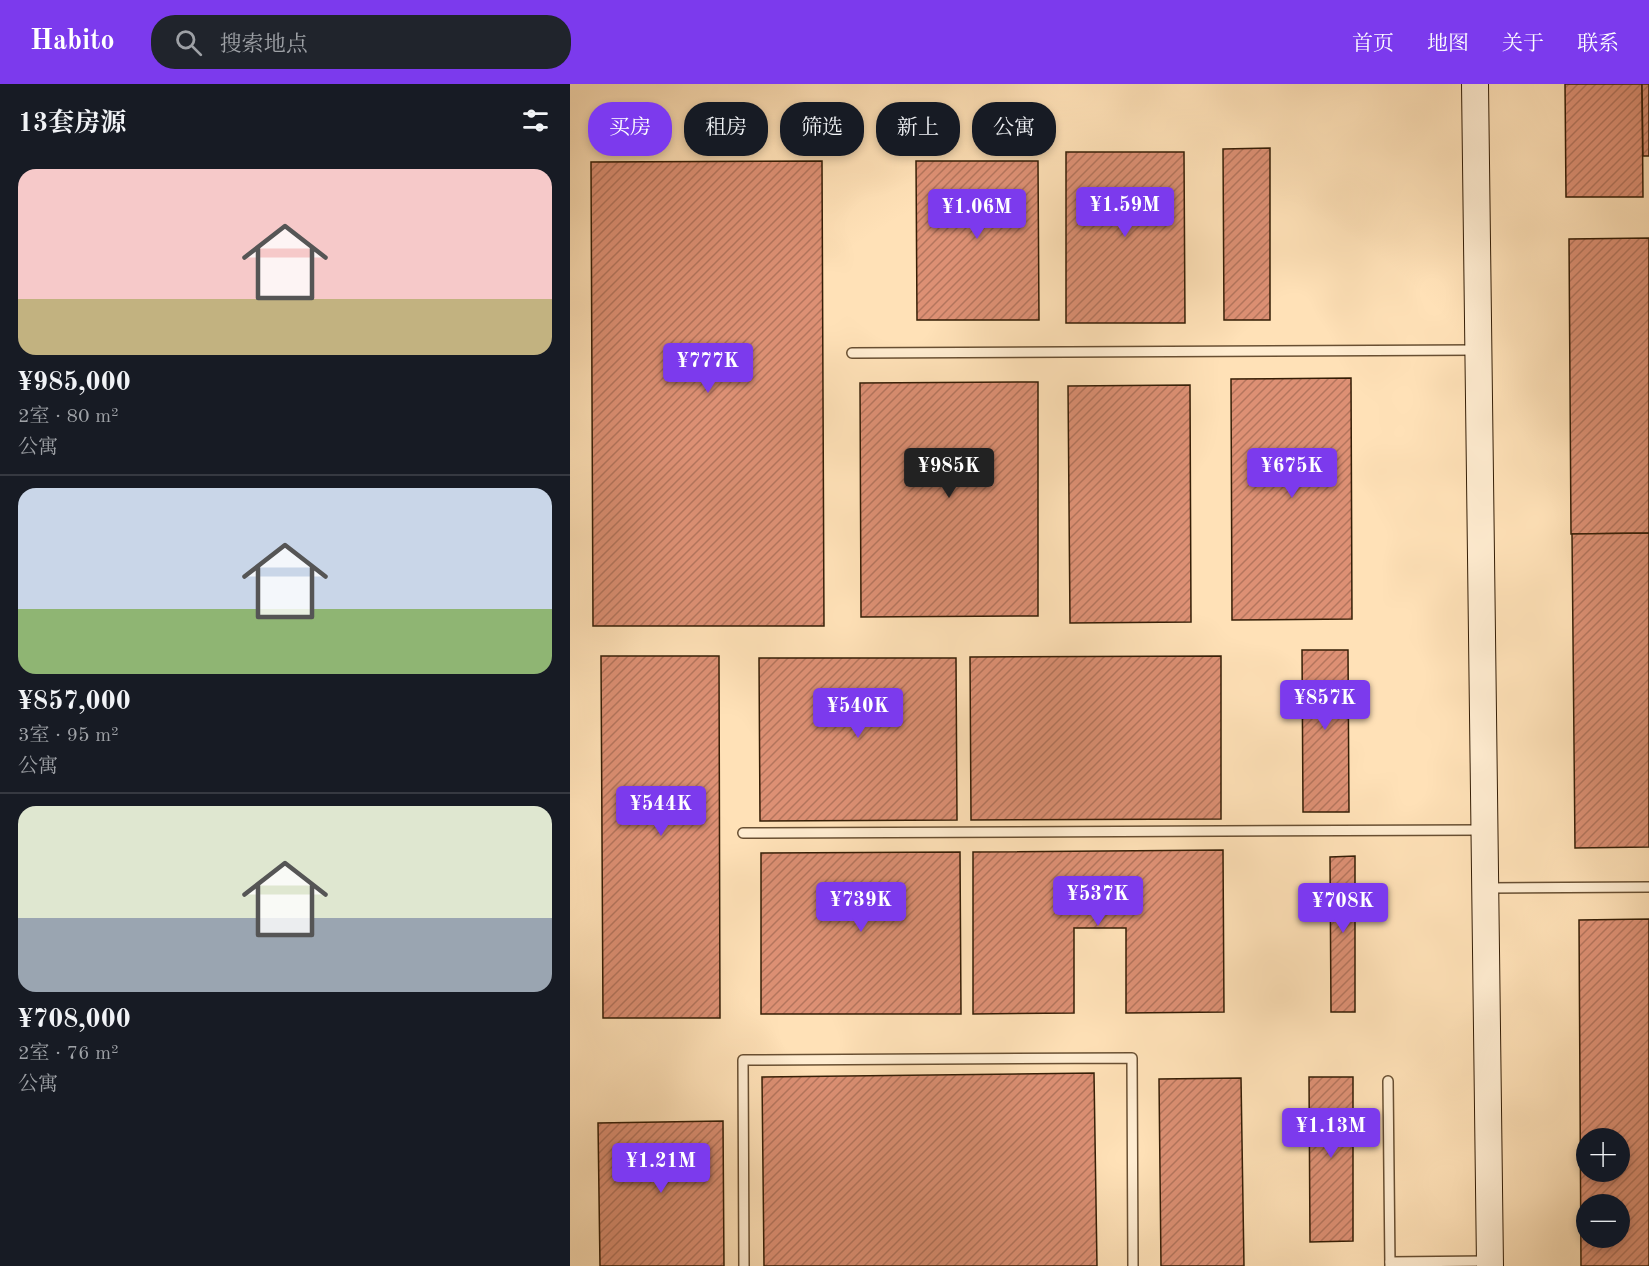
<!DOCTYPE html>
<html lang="zh">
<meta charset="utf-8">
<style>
:root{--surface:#171b24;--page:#20242c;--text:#f1f3f6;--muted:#9ea1a6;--line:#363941;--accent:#7c3aed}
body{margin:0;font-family:"Old Standard TT","Noto Serif SC",serif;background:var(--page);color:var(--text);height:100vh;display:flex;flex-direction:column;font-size:22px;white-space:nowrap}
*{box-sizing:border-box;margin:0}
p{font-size:20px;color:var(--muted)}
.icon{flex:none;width:33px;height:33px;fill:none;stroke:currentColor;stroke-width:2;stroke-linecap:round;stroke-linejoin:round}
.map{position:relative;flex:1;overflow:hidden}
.sheet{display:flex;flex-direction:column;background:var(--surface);width:570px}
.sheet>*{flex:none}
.banner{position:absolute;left:18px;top:18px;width:570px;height:54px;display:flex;gap:12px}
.fabs{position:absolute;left:1006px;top:1044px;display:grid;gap:12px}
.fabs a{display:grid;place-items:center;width:54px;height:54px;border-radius:50%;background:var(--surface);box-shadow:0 3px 9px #0003;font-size:30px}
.price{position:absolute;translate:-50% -51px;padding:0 14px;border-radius:6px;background:var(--accent);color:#fff;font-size:20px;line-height:39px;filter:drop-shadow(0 2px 3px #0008)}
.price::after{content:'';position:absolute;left:50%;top:36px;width:18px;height:14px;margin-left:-9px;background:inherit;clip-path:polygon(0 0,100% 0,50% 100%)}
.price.active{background:#222;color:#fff}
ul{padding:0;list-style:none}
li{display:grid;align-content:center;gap:12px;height:318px;padding:0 18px}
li+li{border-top:2px solid var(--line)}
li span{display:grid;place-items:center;height:186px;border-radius:18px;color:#555}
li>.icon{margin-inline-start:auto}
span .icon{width:108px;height:108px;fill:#fffc;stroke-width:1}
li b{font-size:26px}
h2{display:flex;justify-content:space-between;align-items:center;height:72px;padding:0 18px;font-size:26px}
.tag{padding:0 21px;border-radius:24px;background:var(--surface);box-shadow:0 3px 9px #0003;font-size:21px;line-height:54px}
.tag.active{background:var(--accent);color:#fff}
header{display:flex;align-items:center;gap:36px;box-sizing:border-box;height:84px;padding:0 30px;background:var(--accent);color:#fff}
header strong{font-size:28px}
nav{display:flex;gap:33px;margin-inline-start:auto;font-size:21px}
.search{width:420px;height:54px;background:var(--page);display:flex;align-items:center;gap:15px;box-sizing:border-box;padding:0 21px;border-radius:24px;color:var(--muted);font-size:22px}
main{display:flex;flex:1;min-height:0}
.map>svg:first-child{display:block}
.building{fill:url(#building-hatch);stroke:#351e06;stroke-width:1.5;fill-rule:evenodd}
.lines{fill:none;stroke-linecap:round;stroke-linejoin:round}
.lane-casing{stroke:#684f32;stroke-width:12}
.secondary-casing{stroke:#351e06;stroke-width:28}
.lane{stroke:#ffecd0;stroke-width:9}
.secondary{stroke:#ffecd0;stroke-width:26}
</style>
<header>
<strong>Habito</strong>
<div class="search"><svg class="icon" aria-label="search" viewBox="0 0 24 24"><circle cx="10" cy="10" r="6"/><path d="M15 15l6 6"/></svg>搜索地点</div>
<nav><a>首页</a><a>地图</a><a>关于</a><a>联系</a></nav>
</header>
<main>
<section class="sheet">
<h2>13套房源<svg class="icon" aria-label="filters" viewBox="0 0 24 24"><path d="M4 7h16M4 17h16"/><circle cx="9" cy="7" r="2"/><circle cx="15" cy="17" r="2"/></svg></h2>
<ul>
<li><span style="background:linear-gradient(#f6c9c9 70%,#c2b280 0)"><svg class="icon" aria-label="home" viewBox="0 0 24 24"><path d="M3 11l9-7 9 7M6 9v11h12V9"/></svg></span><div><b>¥985,000</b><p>2室 · 80 m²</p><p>公寓</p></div></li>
<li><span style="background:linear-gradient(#c9d6e8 65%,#8fb573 0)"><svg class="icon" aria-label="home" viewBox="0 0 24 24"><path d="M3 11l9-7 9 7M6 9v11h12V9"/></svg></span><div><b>¥857,000</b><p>3室 · 95 m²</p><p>公寓</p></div></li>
<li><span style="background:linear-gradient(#dfe7d0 60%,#9aa5b1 0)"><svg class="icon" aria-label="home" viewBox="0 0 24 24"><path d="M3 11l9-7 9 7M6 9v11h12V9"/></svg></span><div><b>¥708,000</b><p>2室 · 76 m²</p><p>公寓</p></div></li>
</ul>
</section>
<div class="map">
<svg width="1079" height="1182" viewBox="0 0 1079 1182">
<defs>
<pattern id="building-hatch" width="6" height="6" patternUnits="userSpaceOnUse" patternTransform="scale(1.5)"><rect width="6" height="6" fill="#dd9074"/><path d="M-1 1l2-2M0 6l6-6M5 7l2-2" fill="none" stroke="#b4755d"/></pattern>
</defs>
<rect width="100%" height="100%" fill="#ffe1b7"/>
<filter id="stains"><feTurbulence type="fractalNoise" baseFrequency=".00333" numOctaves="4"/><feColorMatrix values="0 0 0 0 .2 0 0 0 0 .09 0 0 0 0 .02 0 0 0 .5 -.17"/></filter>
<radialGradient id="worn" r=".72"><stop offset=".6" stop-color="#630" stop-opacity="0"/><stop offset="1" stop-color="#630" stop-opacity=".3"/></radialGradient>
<g class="building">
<path d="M 995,0 L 1072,0 L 1073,113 L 996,113 Z"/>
<path d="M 1072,0 L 1079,0 L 1079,72 L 1073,72 Z"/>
<path d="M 700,64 L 700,236 L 654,236 L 653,65 Z"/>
<path d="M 496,68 L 614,68 L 615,239 L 496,239 Z"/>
<path d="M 252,77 L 254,542 L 23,542 L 21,78 Z"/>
<path d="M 346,77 L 468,77 L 469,236 L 347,236 Z"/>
<path d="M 1079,154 L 1079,449 L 1001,450 L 999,155 Z"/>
<path d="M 781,294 L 782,535 L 662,536 L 661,295 Z"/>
<path d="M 468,298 L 468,532 L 291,533 L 290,299 Z"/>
<path d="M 620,301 L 621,538 L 500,539 L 498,302 Z"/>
<path d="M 1079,449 L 1079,763 L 1005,764 L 1002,450 Z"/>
<path d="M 732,566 L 778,566 L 779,728 L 733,728 Z"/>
<path d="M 31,572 L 149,572 L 150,934 L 33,934 Z"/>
<path d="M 651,572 L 651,735 L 401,736 L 400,573 Z"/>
<path d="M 189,574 L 386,574 L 387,736 L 190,737 Z"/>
<path d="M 653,766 L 654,928 L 556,929 L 556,844 L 504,844 L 504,929 L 403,930 L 403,768 Z"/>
<path d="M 390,768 L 391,930 L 191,930 L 191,769 Z"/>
<path d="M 785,772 L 785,928 L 761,928 L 760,773 Z"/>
<path d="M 1079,835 L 1079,1182 L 1011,1182 L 1009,836 ZM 1017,1054 L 1050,1054 L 1050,1088 L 1017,1088 ZM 1017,1120 L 1050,1120 L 1050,1154 L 1017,1154 Z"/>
<path d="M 524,989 L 527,1182 L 194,1182 L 192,993 Z"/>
<path d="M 739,993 L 783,993 L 783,1157 L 740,1158 Z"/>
<path d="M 671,994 L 674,1182 L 591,1182 L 589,995 Z"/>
<path d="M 153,1037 L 154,1182 L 30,1182 L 28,1039 Z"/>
</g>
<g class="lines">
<g class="lane-casing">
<g id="lane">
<path d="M 282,269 L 907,266"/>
<path d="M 173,749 L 912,746"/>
<path d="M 918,804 L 1079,803"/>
<path d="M 818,997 L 820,1182"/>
<path d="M 820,1178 L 917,1177"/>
<path d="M 174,1182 L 173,976 L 562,974 L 563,1182"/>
</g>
</g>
<g class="secondary-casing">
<path id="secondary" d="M 905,0 L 920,1182"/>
</g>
<use href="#lane" class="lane"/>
<use href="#secondary" class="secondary"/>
</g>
<rect width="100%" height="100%" filter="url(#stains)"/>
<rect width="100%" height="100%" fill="url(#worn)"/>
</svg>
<div class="fabs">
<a>+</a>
<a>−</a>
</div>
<b class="price" style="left:555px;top:154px">¥1.59M</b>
<b class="price" style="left:407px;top:156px">¥1.06M</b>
<b class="price" style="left:138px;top:310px">¥777K</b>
<b class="price active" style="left:379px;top:415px">¥985K</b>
<b class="price" style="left:722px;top:415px">¥675K</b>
<b class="price" style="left:755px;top:647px">¥857K</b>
<b class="price" style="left:288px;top:655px">¥540K</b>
<b class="price" style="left:91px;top:753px">¥544K</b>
<b class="price" style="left:528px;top:843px">¥537K</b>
<b class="price" style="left:291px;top:849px">¥739K</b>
<b class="price" style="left:773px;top:850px">¥708K</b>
<b class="price" style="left:761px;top:1075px">¥1.13M</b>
<b class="price" style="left:91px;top:1110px">¥1.21M</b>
<div class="banner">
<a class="tag active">买房</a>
<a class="tag">租房</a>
<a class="tag">筛选</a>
<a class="tag">新上</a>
<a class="tag">公寓</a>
</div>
</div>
</main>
